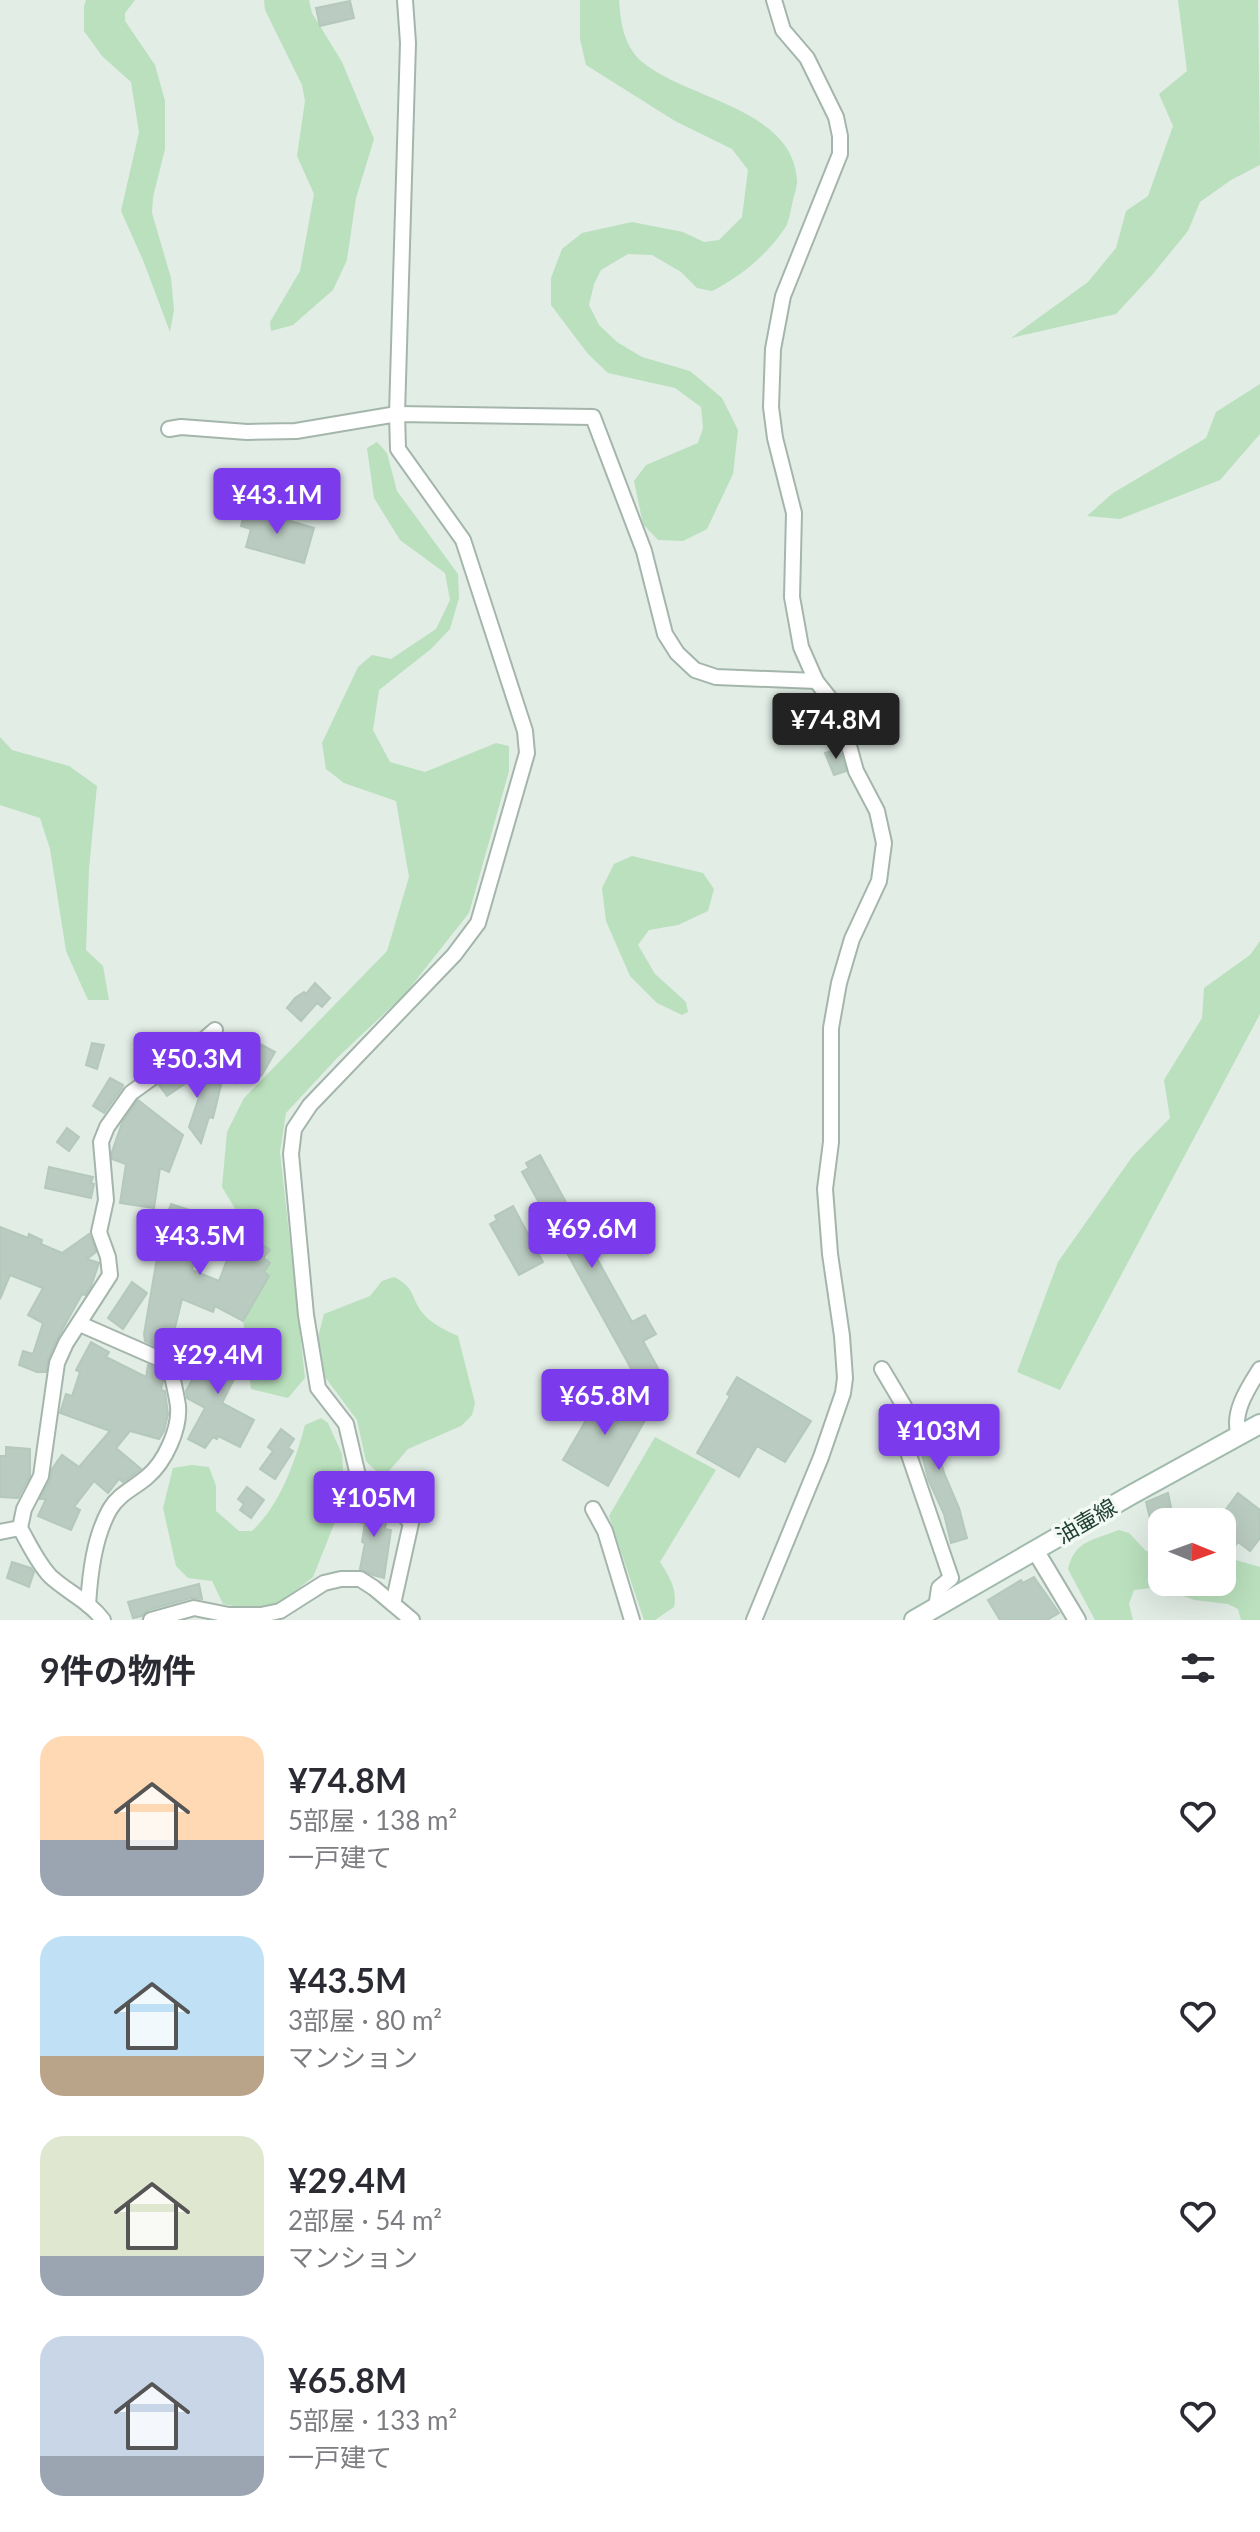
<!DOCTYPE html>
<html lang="ja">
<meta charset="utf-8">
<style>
:root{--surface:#fff;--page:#f2f2f3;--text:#2b2b33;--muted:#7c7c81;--accent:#7c3aed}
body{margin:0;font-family:Lato,"Noto Sans JP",sans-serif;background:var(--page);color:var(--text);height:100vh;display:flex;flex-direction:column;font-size:30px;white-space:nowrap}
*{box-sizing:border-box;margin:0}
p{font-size:26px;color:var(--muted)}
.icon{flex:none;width:44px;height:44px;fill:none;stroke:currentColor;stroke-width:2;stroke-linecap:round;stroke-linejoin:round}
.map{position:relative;height:1620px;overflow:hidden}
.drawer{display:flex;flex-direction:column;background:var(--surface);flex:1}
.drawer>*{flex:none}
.needle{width:52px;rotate:91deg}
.controls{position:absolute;left:1148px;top:1508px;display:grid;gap:16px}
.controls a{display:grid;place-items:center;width:88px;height:88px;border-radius:16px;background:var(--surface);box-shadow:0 8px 32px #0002;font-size:40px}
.price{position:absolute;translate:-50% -68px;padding:0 18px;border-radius:8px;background:var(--accent);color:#fff;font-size:26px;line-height:52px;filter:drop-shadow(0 2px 4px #0008)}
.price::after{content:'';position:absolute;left:50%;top:48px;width:24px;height:18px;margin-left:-12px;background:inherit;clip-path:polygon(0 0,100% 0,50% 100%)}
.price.on{background:#222;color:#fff}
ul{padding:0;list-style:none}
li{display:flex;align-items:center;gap:24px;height:200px;padding:0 40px}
li span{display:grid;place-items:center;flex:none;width:224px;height:160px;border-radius:24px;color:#555}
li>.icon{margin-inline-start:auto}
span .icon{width:96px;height:96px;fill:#fffc;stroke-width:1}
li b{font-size:34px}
h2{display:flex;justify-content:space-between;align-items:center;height:96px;padding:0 40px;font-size:34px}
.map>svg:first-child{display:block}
.green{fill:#bae0bd}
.building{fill:#bacbc1;stroke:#b4c8bc;stroke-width:2}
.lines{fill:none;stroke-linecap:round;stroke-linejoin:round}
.minor-casing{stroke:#a4b6ac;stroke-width:18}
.tertiary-casing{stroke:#a4b6ac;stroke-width:20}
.secondary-casing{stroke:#a0baac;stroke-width:22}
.minor{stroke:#fff;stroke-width:14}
.tertiary{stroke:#fff;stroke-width:16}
.secondary{stroke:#fff;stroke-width:18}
.labels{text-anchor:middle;stroke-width:7;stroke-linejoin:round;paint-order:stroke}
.street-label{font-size:22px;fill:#214032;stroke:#f3f9f5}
</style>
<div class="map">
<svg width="1260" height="1620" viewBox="0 0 1260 1620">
<rect width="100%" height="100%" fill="#e2ede6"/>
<g class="green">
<path d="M 86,0 L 135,0 L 125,13 L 125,21 L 155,65 L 165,101 L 165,149 L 153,197 L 152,213 L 171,278 L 174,310 L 170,332 L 143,260 L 121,211 L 139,132 L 131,82 L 102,56 L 84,31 L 84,6 Z"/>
<path d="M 264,0 L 309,0 L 312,13 L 342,62 L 374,139 L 356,198 L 347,260 L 333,290 L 293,325 L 271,331 L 270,322 L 300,271 L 314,194 L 297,156 L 305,101 L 302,85 L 265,10 Z"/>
<path d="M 580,0 L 619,0 C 621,23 623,44 641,61 C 687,100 794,108 797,181 C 797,189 793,198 792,205 C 790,212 789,222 785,228 C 767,255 740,277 712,291 L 697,288 L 681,272 L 652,255 L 628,254 L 601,270 L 594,284 L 589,305 L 599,325 L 617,342 L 642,357 L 690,371 L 722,398 L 738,430 L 733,474 L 707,529 L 683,541 L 658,540 L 643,524 L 634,481 L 646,465 L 698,443 L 703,428 L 701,407 L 675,388 L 608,373 L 588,354 L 551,305 L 551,278 L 562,249 L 582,233 L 632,222 L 683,232 L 704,242 L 719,240 L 742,217 L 748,170 L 732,149 L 675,121 L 586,65 L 580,39 Z"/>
<path d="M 1178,0 L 1258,0 L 1260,165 L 1231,180 L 1200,202 L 1188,231 L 1152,275 L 1116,314 L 1011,338 L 1088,282 L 1116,248 L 1126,211 L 1148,196 L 1173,126 L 1159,94 L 1187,71 Z"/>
<path d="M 1260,384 L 1260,434 L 1220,480 L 1120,519 L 1087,516 L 1113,493 L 1206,438 L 1216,412 Z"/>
<path d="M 377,442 L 387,453 L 397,491 L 458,574 L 459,598 L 450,629 L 431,649 L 379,690 L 373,730 L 390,762 L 425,772 L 496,743 L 509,746 L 509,771 L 469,913 L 405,994 L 338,1057 L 286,1113 L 280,1152 L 305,1378 L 288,1398 L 251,1389 L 243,1318 L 269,1253 L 245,1225 L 222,1187 L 227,1132 L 244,1098 L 387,951 L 409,877 L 396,801 L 344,783 L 326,769 L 322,743 L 358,667 L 372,655 L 391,659 L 436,629 L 450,600 L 445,573 L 400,540 L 374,498 L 367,448 Z"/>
<path d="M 0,737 L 12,750 L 69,766 L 97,786 L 89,869 L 86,950 L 103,966 L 109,1000 L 88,1000 L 66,951 L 50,849 L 40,818 L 0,805 Z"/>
<path d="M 632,856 L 703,873 L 714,889 L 708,911 L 678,925 L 649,930 L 638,945 L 655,974 L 686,1002 L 688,1012 L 682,1015 L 657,1003 L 630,976 L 606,921 L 602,888 L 614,864 Z"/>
<path d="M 1260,941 L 1260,1014 L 1060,1390 L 1017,1372 L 1058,1262 L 1132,1157 L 1170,1118 L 1164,1080 L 1202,1018 L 1204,988 L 1250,955 Z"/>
<path d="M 394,1277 C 414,1287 410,1294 421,1311 C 430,1323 444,1330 458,1336 L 475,1403 L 472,1415 L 461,1426 L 408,1449 L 389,1471 L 376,1471 L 366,1461 L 357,1420 L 325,1377 L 318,1337 L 324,1314 L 370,1296 L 382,1281 Z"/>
<path d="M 321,1418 L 328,1423 L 342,1454 L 345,1497 L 313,1577 L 280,1603 L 254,1610 L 223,1604 L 212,1581 L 188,1578 L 176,1566 L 163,1508 L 173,1468 L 192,1465 L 209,1467 L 216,1486 L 216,1511 L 239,1531 L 252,1531 C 280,1505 295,1462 305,1425 Z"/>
<path d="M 655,1437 L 716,1470 L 660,1562 C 669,1576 678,1590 674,1607 L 655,1620 L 644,1620 L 609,1516 Z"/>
<path d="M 1119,1530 L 1129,1533 L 1146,1551 L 1162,1553 L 1162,1582 L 1222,1582 L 1222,1556 L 1260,1567 L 1260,1620 L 1241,1620 L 1238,1609 L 1228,1604 L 1194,1600 L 1160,1587 L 1134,1590 L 1129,1604 L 1133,1620 L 1095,1620 L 1068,1569 C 1075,1540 1094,1540 1119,1530 Z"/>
</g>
<g class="building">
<path d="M 350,1 L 354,18 L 320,26 L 316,8 Z"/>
<path d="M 246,508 L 314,528 L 304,563 L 246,547 L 251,529 L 241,526 Z"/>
<path d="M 839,748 L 846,771 L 834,775 L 825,753 Z"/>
<path d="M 315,983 L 330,998 L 322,1007 L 317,1003 L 301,1021 L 287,1008 L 295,998 L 304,992 L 306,994 Z"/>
<path d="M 92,1043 L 104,1045 L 97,1069 L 86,1065 Z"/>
<path d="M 260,1044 L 275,1052 L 266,1068 L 261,1076 L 238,1083 Z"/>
<path d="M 174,1074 L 221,1085 L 213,1118 L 209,1117 L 201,1143 L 189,1127 L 199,1097 L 189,1081 L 167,1096 L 159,1085 Z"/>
<path d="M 110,1078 L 123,1085 L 122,1088 L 104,1113 L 93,1106 Z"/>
<path d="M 138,1100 L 183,1135 L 169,1172 L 160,1168 L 154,1208 L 120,1203 L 126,1164 L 112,1159 L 112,1152 L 122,1123 Z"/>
<path d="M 67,1128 L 79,1137 L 69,1151 L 57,1142 Z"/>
<path d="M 540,1155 L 579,1226 L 592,1219 L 603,1239 L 590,1246 L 632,1322 L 645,1315 L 656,1334 L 643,1341 L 659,1370 L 638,1381 L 522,1172 L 529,1168 L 526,1163 Z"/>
<path d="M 49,1167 L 93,1177 L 91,1183 L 94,1184 L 91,1198 L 45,1188 Z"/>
<path d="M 171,1204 L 208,1216 L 192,1270 L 219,1281 L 232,1247 L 230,1246 L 241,1230 L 270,1250 L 264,1258 L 270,1263 L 264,1272 L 269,1276 L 243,1321 L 215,1306 L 213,1312 L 182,1299 L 169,1352 L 145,1341 L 144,1334 L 156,1264 L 166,1233 L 168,1220 L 166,1219 Z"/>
<path d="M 513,1206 L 543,1262 L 519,1275 L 490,1224 L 497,1220 L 495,1216 Z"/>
<path d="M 0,1227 L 28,1238 L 29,1234 L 42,1240 L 41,1244 L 62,1253 L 89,1234 L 96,1252 L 87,1259 L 99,1263 L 91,1286 L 85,1295 L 82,1294 L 57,1339 L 48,1359 L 46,1372 L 37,1372 L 19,1365 L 23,1351 L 33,1354 L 43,1323 L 28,1315 L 43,1288 L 10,1275 L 0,1299 Z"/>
<path d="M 132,1282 L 147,1293 L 123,1329 L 108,1318 Z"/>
<path d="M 217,1335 L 244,1346 L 242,1350 L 245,1351 L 236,1368 L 238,1368 L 235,1377 L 222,1403 L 254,1420 L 240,1447 L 218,1436 L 217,1439 L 213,1437 L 205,1448 L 188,1439 L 205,1408 L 187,1398 L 186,1391 Z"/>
<path d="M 91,1342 L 109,1352 L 106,1357 L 146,1377 L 148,1365 L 160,1370 L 163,1381 L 161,1390 L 165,1391 L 168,1414 L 164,1431 L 159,1439 L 130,1431 L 116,1448 L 141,1469 L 123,1482 L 119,1479 L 108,1493 L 94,1481 L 74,1507 L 80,1510 L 71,1530 L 38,1516 L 46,1499 L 40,1499 L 50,1480 L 52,1469 L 62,1455 L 79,1467 L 110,1431 L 60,1413 L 66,1394 L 72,1396 L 80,1372 L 76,1370 Z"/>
<path d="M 737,1377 L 811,1421 L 785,1462 L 757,1446 L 739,1477 L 697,1453 L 730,1396 L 727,1394 Z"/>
<path d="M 599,1388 L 648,1415 L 608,1486 L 563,1460 L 592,1410 L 588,1408 Z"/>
<path d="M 915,1412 L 944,1413 L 943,1430 L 937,1430 L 938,1451 L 944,1473 L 959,1508 L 967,1538 L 951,1543 L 944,1514 L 928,1479 L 922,1454 L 920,1429 L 916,1429 Z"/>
<path d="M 281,1429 L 294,1439 L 288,1448 L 293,1451 L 275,1479 L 260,1469 L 273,1451 L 268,1447 Z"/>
<path d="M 6,1447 L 30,1449 L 30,1476 L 18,1498 L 0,1497 L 0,1456 L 6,1456 Z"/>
<path d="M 247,1487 L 264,1500 L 251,1518 L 240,1510 L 244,1504 L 238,1499 Z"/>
<path d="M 1168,1493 L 1174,1522 L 1151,1522 L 1146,1502 Z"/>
<path d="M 1238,1493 L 1260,1510 L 1260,1538 L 1250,1551 L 1238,1542 L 1232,1550 L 1222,1542 L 1222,1522 L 1213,1521 L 1222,1510 L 1224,1512 Z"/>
<path d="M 360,1502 L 379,1505 L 387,1516 L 385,1529 L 391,1530 L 384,1578 L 373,1575 L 360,1569 L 365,1543 L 362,1542 L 365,1523 L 357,1522 Z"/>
<path d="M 12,1562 L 31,1568 L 34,1572 L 29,1587 L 7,1578 Z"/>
<path d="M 1034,1577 L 1059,1613 L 1047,1620 L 1000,1620 L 988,1600 L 1021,1580 L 1023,1583 Z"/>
<path d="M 199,1584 L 202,1599 L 191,1598 L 148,1610 L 142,1616 L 133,1618 L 128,1602 Z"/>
</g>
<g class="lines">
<g class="minor-casing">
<g id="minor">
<path d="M 169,429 L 181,427 L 247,432 L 296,431 L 397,414 L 593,417 L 644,551 L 665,634 L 677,653 L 695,670 L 716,677 L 816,681"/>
<path d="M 80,1324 L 169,1363 C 172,1377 176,1391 178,1406 C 180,1429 165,1462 147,1477 C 134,1488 119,1494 110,1509 C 94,1537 90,1574 88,1605"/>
<path d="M 882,1369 L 904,1406 L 908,1452 L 951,1578 L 939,1588 L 936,1608"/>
<path d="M 1239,1436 C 1231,1413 1248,1388 1260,1369"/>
<path d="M 593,1509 L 605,1531 L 632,1620"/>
<path d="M 0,1532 L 20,1528"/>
<path d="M 393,1604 L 411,1523 L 377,1486 L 359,1480 L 346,1424 L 318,1388 L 306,1315 L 291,1154 L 294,1129 L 310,1105 L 454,955 L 478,923 L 527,753 L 525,731 L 463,540 L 398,449 L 397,414 L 408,43 L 405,0"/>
<path d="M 103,1620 C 89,1601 67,1592 50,1576 C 37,1562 29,1544 20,1528 L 24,1509 L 41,1476 L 57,1363 L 66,1343 L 110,1275 L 108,1257 L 99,1232 L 106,1200 L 101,1142 L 107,1127 L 131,1093 L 200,1043 L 215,1030"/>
<path d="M 151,1620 L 194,1608 L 229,1615 L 261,1615 L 280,1611 L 324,1583 L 341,1579 L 360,1579 L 374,1588 L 412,1620"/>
<path d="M 754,1620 L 821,1457 L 843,1393 L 845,1378 L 842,1336 L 830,1254 L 825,1189 L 831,1142 L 831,1028 L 839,983 L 852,939 L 879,881 L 884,843 L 877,811 L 856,771 L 839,710 L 816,681 L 801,647 L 792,597 L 794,513 L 775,438 L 771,407 L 773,349 L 783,296 L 840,154 L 840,136 L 836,117 L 807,58 L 783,30 L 774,0"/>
</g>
</g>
<g class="tertiary-casing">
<path id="tertiary" d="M 1035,1550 L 1077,1620"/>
</g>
<g class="secondary-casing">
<path id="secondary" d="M 914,1620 L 1131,1495 L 1260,1424"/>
</g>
<use href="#minor" class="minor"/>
<use href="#tertiary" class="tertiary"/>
<use href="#secondary" class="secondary"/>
</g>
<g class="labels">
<g class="street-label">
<text transform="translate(1086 1521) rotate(-30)" y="8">油壷線</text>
</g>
</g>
</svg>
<div class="controls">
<a><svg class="needle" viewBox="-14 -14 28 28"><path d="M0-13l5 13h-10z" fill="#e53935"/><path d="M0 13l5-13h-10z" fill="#7c7c81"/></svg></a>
</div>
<b class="price" style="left:277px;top:536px">¥43.1M</b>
<b class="price on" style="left:836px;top:761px">¥74.8M</b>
<b class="price" style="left:197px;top:1100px">¥50.3M</b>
<b class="price" style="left:592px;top:1270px">¥69.6M</b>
<b class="price" style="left:200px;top:1277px">¥43.5M</b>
<b class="price" style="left:218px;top:1396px">¥29.4M</b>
<b class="price" style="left:605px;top:1437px">¥65.8M</b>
<b class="price" style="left:939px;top:1472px">¥103M</b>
<b class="price" style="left:374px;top:1539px">¥105M</b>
</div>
<section class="drawer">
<h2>9件の物件<svg class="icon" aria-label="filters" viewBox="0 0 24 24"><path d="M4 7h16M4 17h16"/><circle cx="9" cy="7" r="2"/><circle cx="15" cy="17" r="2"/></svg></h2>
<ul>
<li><span style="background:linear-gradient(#ffd9b3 65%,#9aa5b1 0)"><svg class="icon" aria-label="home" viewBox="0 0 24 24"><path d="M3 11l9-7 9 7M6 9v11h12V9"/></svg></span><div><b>¥74.8M</b><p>5部屋 · 138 m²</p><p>一戸建て</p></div><svg class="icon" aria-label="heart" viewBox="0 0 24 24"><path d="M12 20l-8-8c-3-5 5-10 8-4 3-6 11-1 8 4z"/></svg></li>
<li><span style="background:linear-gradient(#bfe0f5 75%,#b9a48a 0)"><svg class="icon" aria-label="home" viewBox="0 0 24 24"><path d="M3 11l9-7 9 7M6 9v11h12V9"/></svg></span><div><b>¥43.5M</b><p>3部屋 · 80 m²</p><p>マンション</p></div><svg class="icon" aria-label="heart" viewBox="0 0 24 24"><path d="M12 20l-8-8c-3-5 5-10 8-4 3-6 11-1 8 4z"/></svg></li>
<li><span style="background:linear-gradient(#dfe7d0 75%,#9aa5b1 0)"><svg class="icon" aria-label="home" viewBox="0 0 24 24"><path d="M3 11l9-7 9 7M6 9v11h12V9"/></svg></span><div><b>¥29.4M</b><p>2部屋 · 54 m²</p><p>マンション</p></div><svg class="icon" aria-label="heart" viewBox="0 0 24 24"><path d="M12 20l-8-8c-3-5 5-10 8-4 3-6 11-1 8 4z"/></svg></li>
<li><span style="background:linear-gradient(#c9d6e8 75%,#9aa5b1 0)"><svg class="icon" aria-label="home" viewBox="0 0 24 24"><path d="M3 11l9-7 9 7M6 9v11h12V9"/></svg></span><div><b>¥65.8M</b><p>5部屋 · 133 m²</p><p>一戸建て</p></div><svg class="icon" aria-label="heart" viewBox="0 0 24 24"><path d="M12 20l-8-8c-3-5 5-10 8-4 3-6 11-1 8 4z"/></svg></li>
</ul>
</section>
